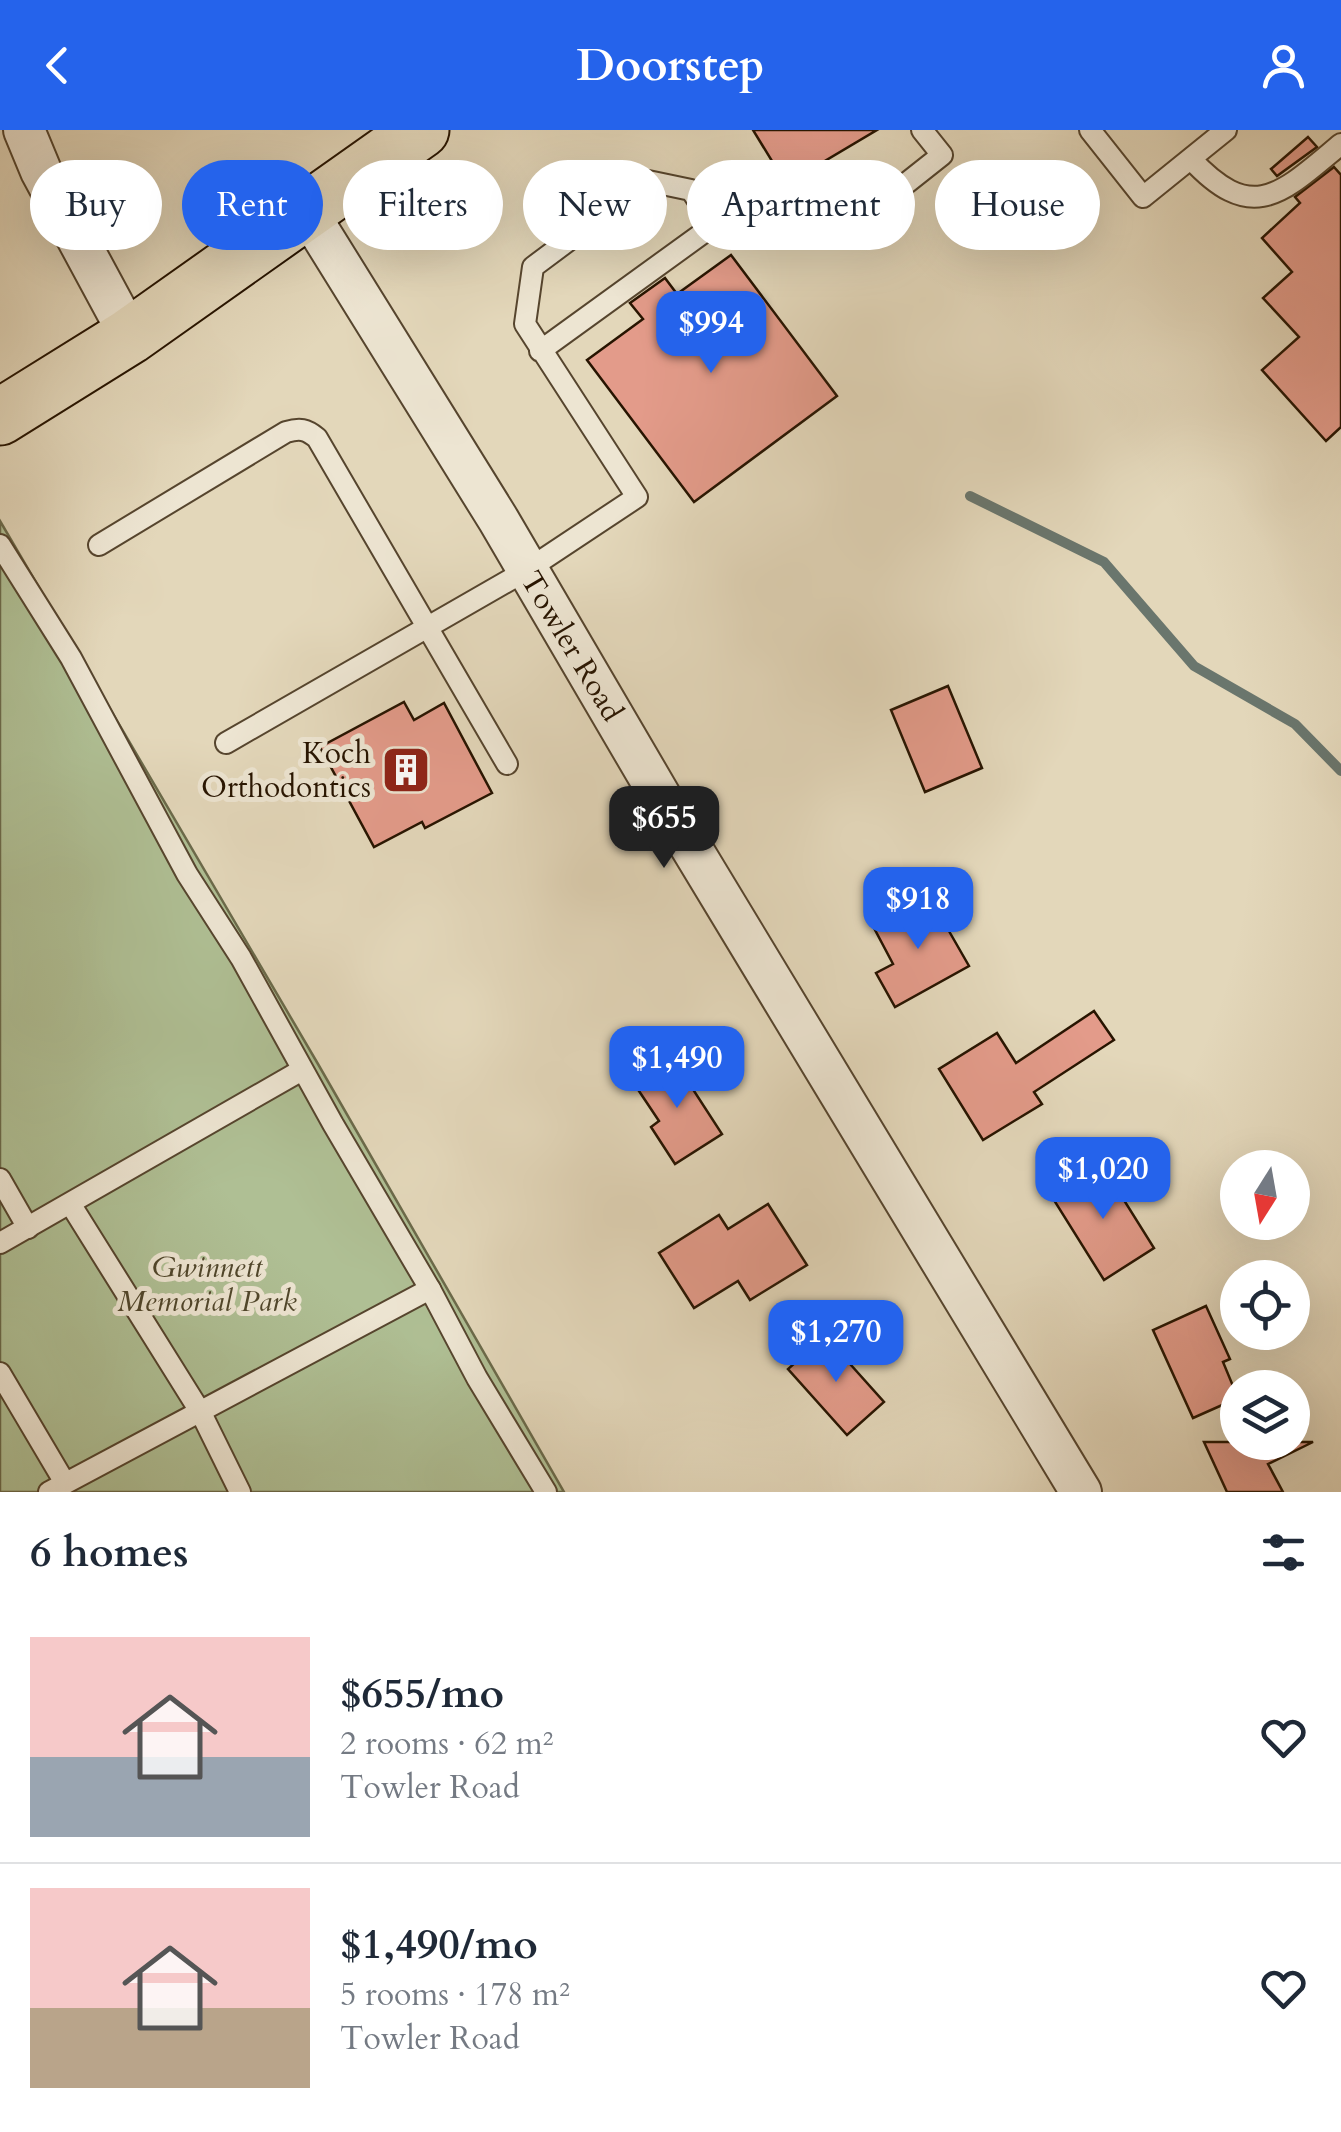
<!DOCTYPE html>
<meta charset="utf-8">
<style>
:root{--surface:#fff;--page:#f2f2f3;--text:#1f2937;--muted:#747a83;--line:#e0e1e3;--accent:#2563eb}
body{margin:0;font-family:Cardo,serif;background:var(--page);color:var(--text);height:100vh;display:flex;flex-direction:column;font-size:38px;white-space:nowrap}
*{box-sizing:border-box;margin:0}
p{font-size:32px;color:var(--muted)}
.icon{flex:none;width:55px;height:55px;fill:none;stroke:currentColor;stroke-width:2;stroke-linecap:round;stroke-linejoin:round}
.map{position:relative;height:1362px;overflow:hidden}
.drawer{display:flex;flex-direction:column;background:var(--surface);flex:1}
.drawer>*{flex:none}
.guide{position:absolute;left:30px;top:30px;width:1282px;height:90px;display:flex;gap:20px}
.needle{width:65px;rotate:191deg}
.buttons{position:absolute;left:1220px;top:1020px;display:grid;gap:20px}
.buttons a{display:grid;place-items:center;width:90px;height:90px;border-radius:50%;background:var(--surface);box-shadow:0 10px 40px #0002;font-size:50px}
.price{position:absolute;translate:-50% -85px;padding:0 22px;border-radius:20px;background:var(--accent);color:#fff;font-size:32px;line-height:65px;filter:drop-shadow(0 2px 5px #0008)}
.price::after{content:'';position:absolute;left:50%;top:60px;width:30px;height:22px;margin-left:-15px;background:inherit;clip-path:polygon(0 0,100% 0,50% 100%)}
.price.current{background:#222;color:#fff}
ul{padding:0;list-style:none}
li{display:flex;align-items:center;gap:30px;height:250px;padding:0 30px}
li+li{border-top:2px solid var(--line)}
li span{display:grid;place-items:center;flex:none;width:280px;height:200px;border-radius:0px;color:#555}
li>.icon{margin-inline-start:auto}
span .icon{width:120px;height:120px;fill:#fffc;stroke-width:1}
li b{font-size:42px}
h2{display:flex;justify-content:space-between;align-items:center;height:120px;padding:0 30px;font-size:42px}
.chip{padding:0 35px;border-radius:45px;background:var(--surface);box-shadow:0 10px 40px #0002;font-size:35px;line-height:90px}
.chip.current{background:var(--accent);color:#fff}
header{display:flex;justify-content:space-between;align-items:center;height:130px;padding:0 30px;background:var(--accent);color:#fff;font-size:45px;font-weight:800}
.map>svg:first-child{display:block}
.green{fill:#afbf94;stroke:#6b6a4a;stroke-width:2.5}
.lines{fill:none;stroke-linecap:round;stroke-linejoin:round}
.stream{stroke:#6a766d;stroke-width:10}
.building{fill:#e39b8a;stroke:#271400;stroke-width:2.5}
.service-casing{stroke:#56452e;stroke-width:24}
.minor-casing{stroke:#56452e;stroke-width:44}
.primary-casing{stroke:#271400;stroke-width:59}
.service{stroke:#ede5d2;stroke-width:20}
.minor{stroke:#ede5d2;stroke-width:40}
.primary{stroke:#e3d7ba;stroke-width:55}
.labels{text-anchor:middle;stroke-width:10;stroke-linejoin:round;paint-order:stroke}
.street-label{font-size:30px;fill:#271400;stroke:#ede5d2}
.poi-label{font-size:30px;fill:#271400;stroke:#ede5d2;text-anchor:end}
.park-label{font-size:30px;font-style:italic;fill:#50472c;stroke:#ede5d2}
</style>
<header><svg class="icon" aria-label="back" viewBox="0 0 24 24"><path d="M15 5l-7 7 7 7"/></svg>Doorstep<svg class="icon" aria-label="person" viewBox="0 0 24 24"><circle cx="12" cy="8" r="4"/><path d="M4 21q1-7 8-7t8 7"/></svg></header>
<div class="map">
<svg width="1341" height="1362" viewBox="0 0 1341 1362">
<rect width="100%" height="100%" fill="#e3d7ba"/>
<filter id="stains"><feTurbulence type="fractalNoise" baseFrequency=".002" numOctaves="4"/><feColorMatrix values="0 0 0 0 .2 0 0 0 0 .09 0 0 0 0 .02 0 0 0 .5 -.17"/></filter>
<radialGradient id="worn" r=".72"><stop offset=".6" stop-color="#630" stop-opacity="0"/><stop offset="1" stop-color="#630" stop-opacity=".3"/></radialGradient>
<path class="green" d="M 0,391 L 318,934 L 564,1362 L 0,1362 Z"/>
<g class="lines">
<path class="stream" d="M 970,366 L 1104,432 L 1194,536 L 1295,594 L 1341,641"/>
</g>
<g class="building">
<path d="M 753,0 L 877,0 L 786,54 Z"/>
<path d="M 1308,7 L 1317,17 L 1277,46 L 1271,39 Z"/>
<path d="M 1334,37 L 1341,45 L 1341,297 L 1326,311 L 1262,240 L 1299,207 L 1263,168 L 1292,142 L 1262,108 L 1300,73 L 1295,67 Z"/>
<path d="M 731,125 L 837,266 L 694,372 L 587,230 L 643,189 L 630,173 L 665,148 L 677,164 Z"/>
<path d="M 948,556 L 982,638 L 925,662 L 891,580 Z"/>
<path d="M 404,572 L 414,590 L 444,573 L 492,663 L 425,698 L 422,692 L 374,717 L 320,617 Z"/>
<path d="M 930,768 L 969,836 L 895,877 L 876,843 L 893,834 L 874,798 Z"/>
<path d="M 1094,881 L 1114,910 L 1034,962 L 1042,974 L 983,1010 L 939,939 L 997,903 L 1016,933 Z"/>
<path d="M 672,927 L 722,1004 L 675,1034 L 651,997 L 659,991 L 633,952 Z"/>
<path d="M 1102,1035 L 1154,1118 L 1104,1150 L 1052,1067 Z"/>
<path d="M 768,1074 L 807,1135 L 750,1170 L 738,1151 L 694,1178 L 659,1123 L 719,1085 L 728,1099 Z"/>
<path d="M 1206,1176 L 1230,1229 L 1223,1232 L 1238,1268 L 1193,1288 L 1153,1200 Z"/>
<path d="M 825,1206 L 884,1272 L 847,1305 L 788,1239 Z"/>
<path d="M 1204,1312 L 1313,1312 L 1268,1334 L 1283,1362 L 1227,1362 Z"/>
</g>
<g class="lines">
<g class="service-casing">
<g id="service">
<path d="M 1090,0 L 1143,67 L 1226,0"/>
<path d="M 1191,29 C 1253,96 1282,63 1341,14"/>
<path d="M 846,101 L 942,25 L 922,0"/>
<path d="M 0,415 L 71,528 L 187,744 L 241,828 L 333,994 L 430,1159 L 477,1248 L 546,1362"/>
<path d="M 99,415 L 286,302 C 300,298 306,299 317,308 L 507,634"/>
<path d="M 226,613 L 527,440 L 637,367 L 525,194 L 533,137 L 648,51 L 691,60 L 714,95 L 540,221"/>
<path d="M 0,1049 L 28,1098"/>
<path d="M 71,1075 L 201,1283 L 240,1362"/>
<path d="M 0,1113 L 302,940"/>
<path d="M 0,1243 L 65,1353"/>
<path d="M 49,1362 L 430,1159"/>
</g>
</g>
<g class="minor-casing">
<g id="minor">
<path d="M 24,0 L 41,41 L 130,206"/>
<path d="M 308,83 L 498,389 L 663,671 L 1081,1362"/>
</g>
</g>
<g class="primary-casing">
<path id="primary" d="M 0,287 L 130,206 L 421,0"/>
</g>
<use href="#service" class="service"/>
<use href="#minor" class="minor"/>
<use href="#primary" class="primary"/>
</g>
<defs>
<g id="building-square" transform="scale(2.5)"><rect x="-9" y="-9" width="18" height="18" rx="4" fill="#8f2418" stroke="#ede5d2"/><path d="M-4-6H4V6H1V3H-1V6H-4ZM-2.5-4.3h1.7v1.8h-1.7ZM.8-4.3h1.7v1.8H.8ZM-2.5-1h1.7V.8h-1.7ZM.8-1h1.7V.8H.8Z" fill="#fff"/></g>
</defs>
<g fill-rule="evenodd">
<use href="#building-square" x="406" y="640"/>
</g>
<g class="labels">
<g class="street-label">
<text transform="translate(572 516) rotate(59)" y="10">Towler Road</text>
</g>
<g class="poi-label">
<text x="371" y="633">Koch<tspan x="371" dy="34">Orthodontics</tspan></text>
</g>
<g class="park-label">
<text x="207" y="1147">Gwinnett<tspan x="207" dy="34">Memorial Park</tspan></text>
</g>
</g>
<rect width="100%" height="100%" filter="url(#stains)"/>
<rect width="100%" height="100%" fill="url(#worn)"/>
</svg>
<div class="buttons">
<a><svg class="needle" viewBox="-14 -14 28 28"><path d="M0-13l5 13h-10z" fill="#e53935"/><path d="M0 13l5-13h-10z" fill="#747a83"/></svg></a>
<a><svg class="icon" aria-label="locate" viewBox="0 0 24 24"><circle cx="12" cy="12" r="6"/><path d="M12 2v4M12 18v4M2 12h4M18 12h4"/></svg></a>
<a><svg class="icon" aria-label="layers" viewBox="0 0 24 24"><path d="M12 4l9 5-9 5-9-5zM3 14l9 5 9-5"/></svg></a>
</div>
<b class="price" style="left:711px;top:246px">$994</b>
<b class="price current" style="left:664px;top:741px">$655</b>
<b class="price" style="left:918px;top:822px">$918</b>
<b class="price" style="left:677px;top:981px">$1,490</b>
<b class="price" style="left:1103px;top:1092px">$1,020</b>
<b class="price" style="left:836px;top:1255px">$1,270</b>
<div class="guide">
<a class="chip">Buy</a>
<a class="chip current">Rent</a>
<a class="chip">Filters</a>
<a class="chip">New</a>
<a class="chip">Apartment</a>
<a class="chip">House</a>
</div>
</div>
<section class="drawer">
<h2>6 homes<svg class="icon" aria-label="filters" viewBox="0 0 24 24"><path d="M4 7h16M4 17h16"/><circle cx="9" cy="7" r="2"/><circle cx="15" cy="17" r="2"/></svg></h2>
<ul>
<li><span style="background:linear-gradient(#f6c9c9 60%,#9aa5b1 0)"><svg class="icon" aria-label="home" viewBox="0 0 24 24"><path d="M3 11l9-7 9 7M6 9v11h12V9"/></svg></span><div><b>$655/mo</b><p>2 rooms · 62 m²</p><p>Towler Road</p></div><svg class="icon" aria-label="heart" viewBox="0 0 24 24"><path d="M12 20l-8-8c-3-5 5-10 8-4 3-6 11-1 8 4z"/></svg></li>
<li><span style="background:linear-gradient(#f6c9c9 60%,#b9a48a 0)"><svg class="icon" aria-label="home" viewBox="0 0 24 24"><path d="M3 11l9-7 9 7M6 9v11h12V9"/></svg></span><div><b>$1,490/mo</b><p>5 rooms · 178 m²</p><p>Towler Road</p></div><svg class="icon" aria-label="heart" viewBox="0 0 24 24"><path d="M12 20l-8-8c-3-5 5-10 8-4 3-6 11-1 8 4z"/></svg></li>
</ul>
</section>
